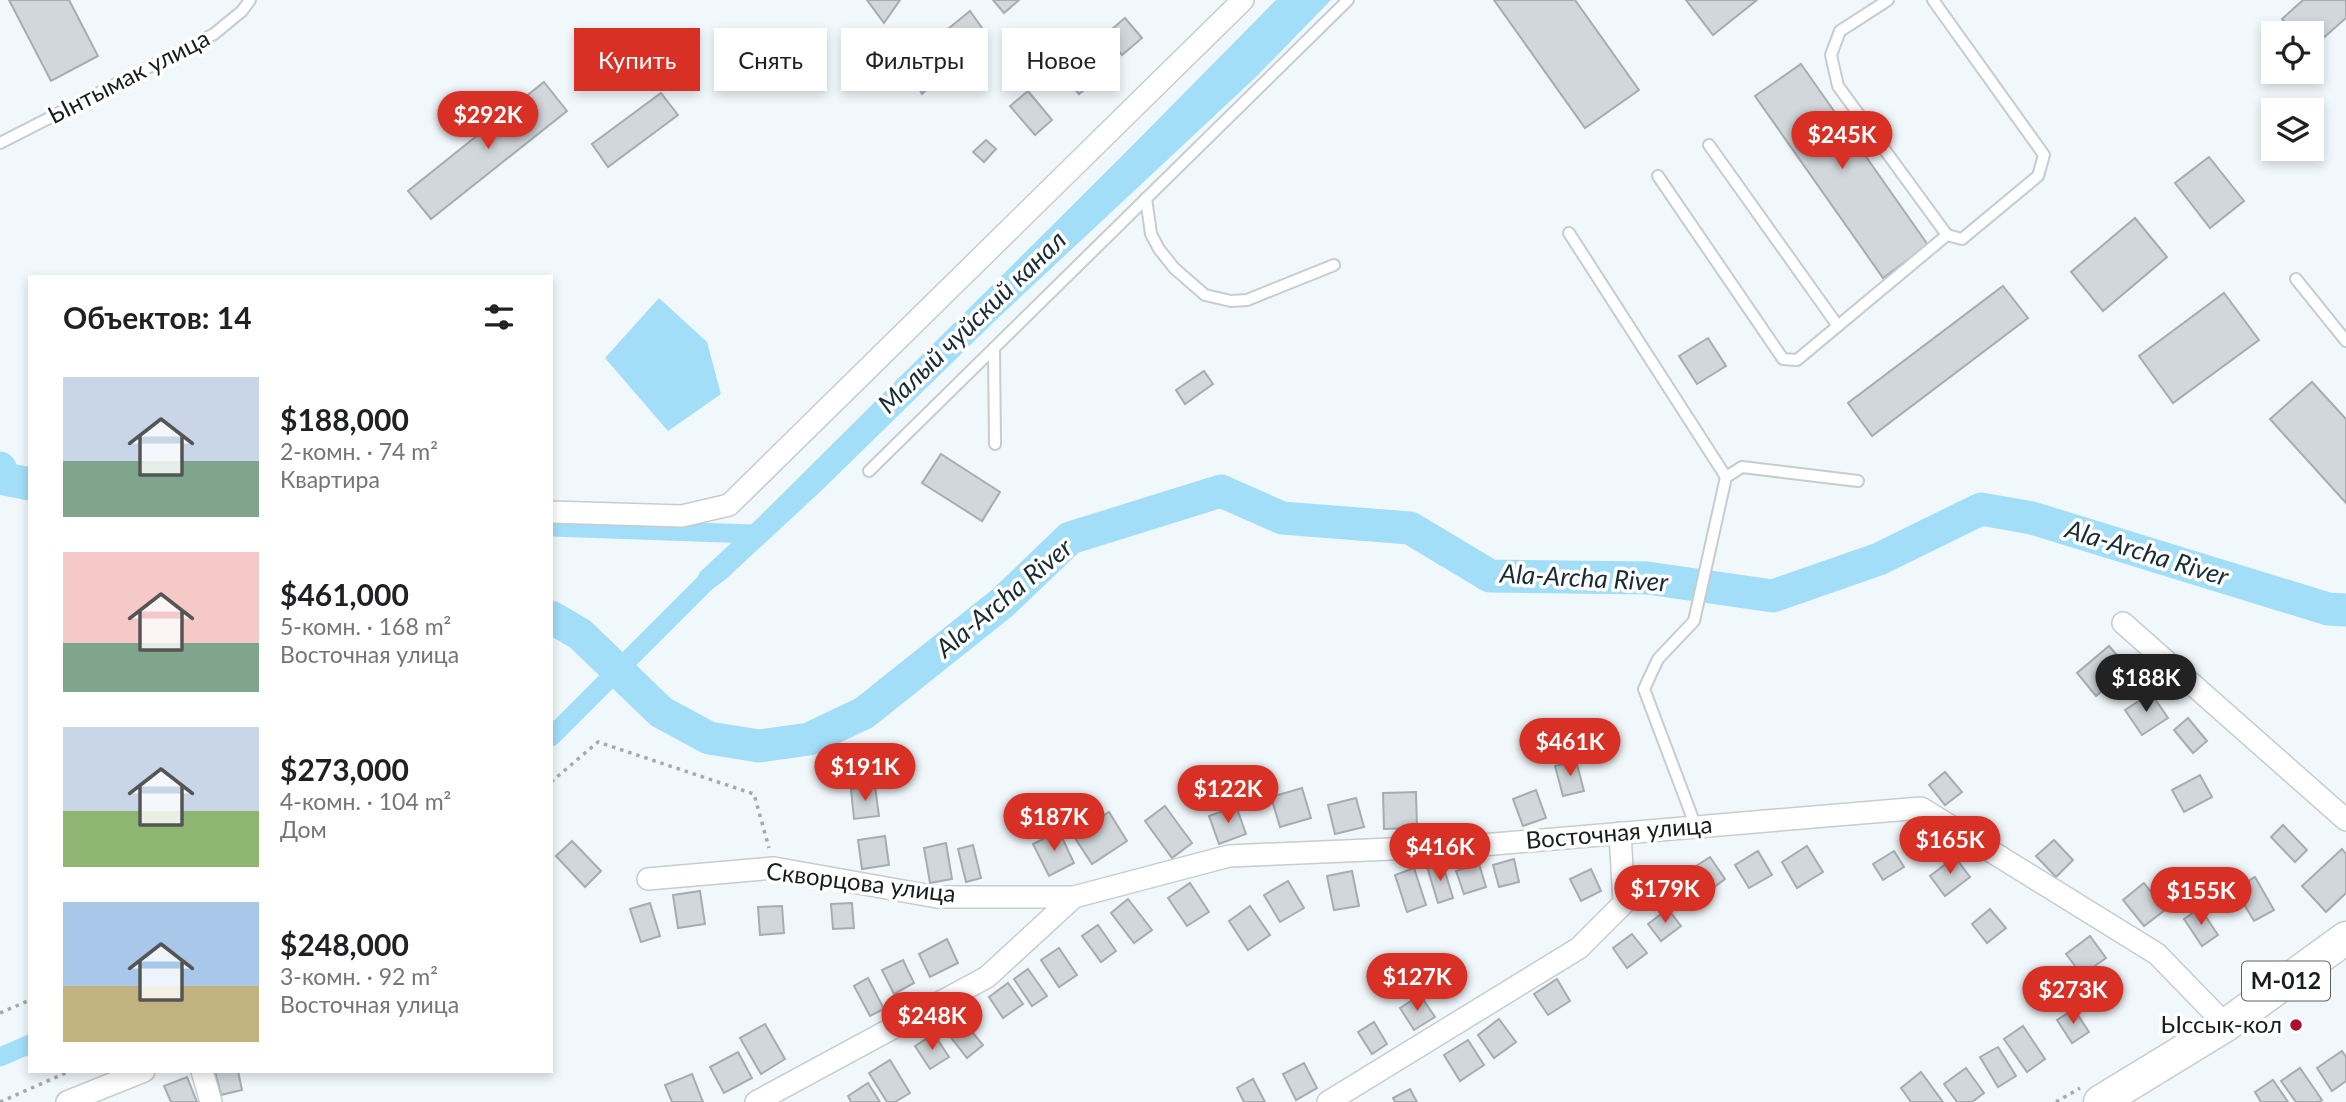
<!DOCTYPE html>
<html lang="ru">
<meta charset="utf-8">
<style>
:root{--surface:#fff;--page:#f6f6f6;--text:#202124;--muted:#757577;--accent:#d93025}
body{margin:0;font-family:Lato,sans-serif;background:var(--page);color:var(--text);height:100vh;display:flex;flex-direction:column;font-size:26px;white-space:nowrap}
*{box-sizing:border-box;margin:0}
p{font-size:23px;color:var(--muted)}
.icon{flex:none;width:38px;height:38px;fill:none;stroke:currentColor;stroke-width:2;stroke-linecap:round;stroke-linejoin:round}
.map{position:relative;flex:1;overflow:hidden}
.sheet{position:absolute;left:28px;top:275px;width:525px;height:798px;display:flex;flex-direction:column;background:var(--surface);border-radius:0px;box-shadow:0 4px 10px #0003}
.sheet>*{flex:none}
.guide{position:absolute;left:574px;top:28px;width:665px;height:63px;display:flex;gap:14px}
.fabs{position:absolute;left:2261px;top:21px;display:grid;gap:14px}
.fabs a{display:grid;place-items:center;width:63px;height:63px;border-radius:0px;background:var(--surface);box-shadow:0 4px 10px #0003;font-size:35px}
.price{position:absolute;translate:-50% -60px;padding:0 16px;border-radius:24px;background:var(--accent);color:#fff;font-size:23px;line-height:46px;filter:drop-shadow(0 2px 4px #0008)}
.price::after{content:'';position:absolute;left:50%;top:42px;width:21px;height:16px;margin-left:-10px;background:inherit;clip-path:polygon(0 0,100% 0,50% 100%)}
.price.active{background:#222;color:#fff}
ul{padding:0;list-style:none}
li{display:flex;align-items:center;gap:21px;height:175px;padding:0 35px}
li span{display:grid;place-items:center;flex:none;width:196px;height:140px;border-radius:0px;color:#555}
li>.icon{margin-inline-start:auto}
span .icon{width:84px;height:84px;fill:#fffc;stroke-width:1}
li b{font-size:30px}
h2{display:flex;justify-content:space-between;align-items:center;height:84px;padding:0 35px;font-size:30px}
.chip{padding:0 24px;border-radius:0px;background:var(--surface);box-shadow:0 4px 10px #0003;font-size:24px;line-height:63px}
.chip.active{background:var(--accent);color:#fff}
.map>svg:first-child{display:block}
.water{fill:#a3def8}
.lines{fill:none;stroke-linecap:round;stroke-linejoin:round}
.canal{stroke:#a3def8;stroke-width:19}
.river{stroke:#a3def8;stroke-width:33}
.building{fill:#d1d7db;stroke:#a6adb0;stroke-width:2}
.service-casing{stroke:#c6ccd0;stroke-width:14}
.minor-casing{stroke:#c6ccd0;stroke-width:24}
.primary-casing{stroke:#c6ccd0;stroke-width:35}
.path{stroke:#a4aaac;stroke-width:3.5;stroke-dasharray:3.5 5;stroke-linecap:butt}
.service{stroke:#fff;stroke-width:10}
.minor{stroke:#fff;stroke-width:21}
.primary{stroke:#fff;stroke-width:32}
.poi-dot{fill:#a81035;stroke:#fff;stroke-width:2.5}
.labels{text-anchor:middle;stroke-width:7;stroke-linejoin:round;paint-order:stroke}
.shield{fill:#fff;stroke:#5f6162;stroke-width:2}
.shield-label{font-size:23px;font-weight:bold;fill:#1a1d1e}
.street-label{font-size:24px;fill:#1a1d1e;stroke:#fff}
.poi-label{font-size:24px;fill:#1a1d1e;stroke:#fff;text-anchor:end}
.water-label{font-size:26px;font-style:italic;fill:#192c34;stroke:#fff}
</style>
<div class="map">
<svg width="2346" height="1102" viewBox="0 0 2346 1102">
<rect width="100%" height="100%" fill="#f1f8fb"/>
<g class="water">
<path d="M 1276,0 L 1331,0 L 1256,77 L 997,319 L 821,491 L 726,579 L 703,596 L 693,587 L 700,572 L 758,518 L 1121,157 Z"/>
<path d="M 659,298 L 707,342 L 721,394 L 668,431 L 605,358 Z"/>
</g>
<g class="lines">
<g class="canal">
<path d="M 551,527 L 753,534"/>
<path d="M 551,737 L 716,572"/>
<path d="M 0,1057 L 30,1044"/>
</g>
<g class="river">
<path d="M 0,468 L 5,479 L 30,484"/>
<path d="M 551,617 L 580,634 L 661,712 L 709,738 L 759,746 L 809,739 L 864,713 L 1002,603 L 1070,538 L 1221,491 L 1282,518 L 1410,528 L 1490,576 L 1647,578 L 1773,596 L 1879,559 L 1981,509 L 2032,518 L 2328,609 L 2346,610"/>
</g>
</g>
<g class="building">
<path d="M 9,0 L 69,0 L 98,56 L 51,81 Z"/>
<path d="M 867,0 L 900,0 L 884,23 Z"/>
<path d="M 993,0 L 1019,0 L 1004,13 Z"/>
<path d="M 1494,0 L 1575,0 L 1639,90 L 1585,128 Z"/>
<path d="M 1686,0 L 1757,0 L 1713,35 Z"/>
<path d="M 2303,0 L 2346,0 L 2346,18 L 2312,48 L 2312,33 L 2295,33 L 2282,19 Z"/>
<path d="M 970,11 L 987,35 L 960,57 L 943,33 Z"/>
<path d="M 1125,18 L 1142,38 L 1122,55 L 1105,35 Z"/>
<path d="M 749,35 L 760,47 L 729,75 L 718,62 Z"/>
<path d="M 931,48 L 945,72 L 922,94 L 905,64 Z"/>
<path d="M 1033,52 L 1056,77 L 1046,88 L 1039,79 L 1028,91 L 1011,73 Z"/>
<path d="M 1081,60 L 1098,78 L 1079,94 L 1063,76 Z"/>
<path d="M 1801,64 L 1928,245 L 1883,278 L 1755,96 Z"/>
<path d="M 544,82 L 567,111 L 431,219 L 408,191 Z"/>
<path d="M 1028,91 L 1052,120 L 1035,135 L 1010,106 Z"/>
<path d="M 661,93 L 678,115 L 608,167 L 592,144 Z"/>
<path d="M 986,140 L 996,149 L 984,162 L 973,152 Z"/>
<path d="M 2209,157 L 2244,201 L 2210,228 L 2175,183 Z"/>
<path d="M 2135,218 L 2167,257 L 2103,311 L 2071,272 Z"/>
<path d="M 2003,286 L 2028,318 L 1872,436 L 1848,403 Z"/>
<path d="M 2224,293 L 2259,340 L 2173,403 L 2139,356 Z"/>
<path d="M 1708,338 L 1726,366 L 1697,384 L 1679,356 Z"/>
<path d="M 1204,371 L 1213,384 L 1185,404 L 1176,390 Z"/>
<path d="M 2312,382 L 2346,419 L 2346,503 L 2270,419 Z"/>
<path d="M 941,454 L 1000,492 L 982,521 L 922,483 Z"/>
<path d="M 2109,646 L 2128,668 L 2096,696 L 2077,673 Z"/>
<path d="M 2151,693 L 2168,718 L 2142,735 L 2125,710 Z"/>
<path d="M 2188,718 L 2207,741 L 2193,753 L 2174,730 Z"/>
<path d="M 1576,761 L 1584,791 L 1563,796 L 1555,766 Z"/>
<path d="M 1945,772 L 1962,792 L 1945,805 L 1929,785 Z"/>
<path d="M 2200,775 L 2212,797 L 2184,812 L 2172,790 Z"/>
<path d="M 875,786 L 879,816 L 854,819 L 851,789 Z"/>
<path d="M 1302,788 L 1311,818 L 1280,827 L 1271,797 Z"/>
<path d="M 1536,790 L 1546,818 L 1523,826 L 1513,799 Z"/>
<path d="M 1416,792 L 1417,828 L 1384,829 L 1383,793 Z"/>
<path d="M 1356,798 L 1364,827 L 1335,834 L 1328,805 Z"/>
<path d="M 1165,806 L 1192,843 L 1172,858 L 1145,821 Z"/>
<path d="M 1236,806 L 1246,834 L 1219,844 L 1209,816 Z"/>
<path d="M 1109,812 L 1127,841 L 1092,864 L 1073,835 Z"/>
<path d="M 2283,825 L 2307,850 L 2295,862 L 2271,837 Z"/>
<path d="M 1059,831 L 1074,863 L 1049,876 L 1033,844 Z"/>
<path d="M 885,836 L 889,865 L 862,869 L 858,840 Z"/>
<path d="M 2054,840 L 2073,860 L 2056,877 L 2036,856 Z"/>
<path d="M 572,841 L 601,871 L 585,887 L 556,856 Z"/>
<path d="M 946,843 L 952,879 L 930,883 L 924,848 Z"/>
<path d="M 973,845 L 981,878 L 966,882 L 958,849 Z"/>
<path d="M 1807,846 L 1823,872 L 1797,888 L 1782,862 Z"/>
<path d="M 2342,849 L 2346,854 L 2346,893 L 2326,912 L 2302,886 Z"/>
<path d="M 1758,851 L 1772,875 L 1749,888 L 1735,865 Z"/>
<path d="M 1894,851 L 1904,867 L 1883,880 L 1873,864 Z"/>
<path d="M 1710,857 L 1725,879 L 1709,891 L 1693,868 Z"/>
<path d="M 1955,857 L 1970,877 L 1945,896 L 1930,876 Z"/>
<path d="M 1514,859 L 1519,882 L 1499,887 L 1493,865 Z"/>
<path d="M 1442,862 L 1453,898 L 1438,903 L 1427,867 Z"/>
<path d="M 1479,864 L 1486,887 L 1464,894 L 1456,871 Z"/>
<path d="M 1414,868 L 1426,905 L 1407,912 L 1395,875 Z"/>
<path d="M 1591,869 L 1601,891 L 1581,901 L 1570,879 Z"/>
<path d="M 1352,871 L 1359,906 L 1334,910 L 1327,876 Z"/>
<path d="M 1669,875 L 1682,894 L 1664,908 L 1650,889 Z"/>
<path d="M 2255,877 L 2274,910 L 2254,921 L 2235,889 Z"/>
<path d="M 1288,881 L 1304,908 L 1280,922 L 1264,895 Z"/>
<path d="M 1190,883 L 1209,912 L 1187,926 L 1168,898 Z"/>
<path d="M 2144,883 L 2165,910 L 2144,926 L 2123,900 Z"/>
<path d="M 700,891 L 705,924 L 678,928 L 673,895 Z"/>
<path d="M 1128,899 L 1152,930 L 1134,943 L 1111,913 Z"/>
<path d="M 650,903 L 660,936 L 641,942 L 630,909 Z"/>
<path d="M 852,903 L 854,928 L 833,929 L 831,904 Z"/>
<path d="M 782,906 L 784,933 L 760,935 L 758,907 Z"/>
<path d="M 1250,906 L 1270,935 L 1248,950 L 1229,921 Z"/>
<path d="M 2200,908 L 2218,935 L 2202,946 L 2184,919 Z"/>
<path d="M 1668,909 L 1681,926 L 1661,941 L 1648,924 Z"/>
<path d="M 1990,909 L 2006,928 L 1987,943 L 1972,924 Z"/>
<path d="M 1098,925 L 1116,951 L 1101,962 L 1082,936 Z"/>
<path d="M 1632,934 L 1647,953 L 1627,968 L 1613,948 Z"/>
<path d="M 2090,936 L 2106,958 L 2082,975 L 2066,954 Z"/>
<path d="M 947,939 L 958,963 L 930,977 L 919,954 Z"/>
<path d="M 1059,948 L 1077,975 L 1059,987 L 1041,960 Z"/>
<path d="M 903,960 L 914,983 L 894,994 L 882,970 Z"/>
<path d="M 1028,969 L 1047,996 L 1032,1006 L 1014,979 Z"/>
<path d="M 868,978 L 884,1009 L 870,1016 L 854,986 Z"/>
<path d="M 1557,979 L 1570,1001 L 1548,1015 L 1534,994 Z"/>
<path d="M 1008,983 L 1023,1004 L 1003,1018 L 989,997 Z"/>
<path d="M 1420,995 L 1435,1017 L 1414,1030 L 1400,1008 Z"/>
<path d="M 2074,1009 L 2089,1032 L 2072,1043 L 2057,1020 Z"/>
<path d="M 960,1017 L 983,1045 L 967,1058 L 945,1030 Z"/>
<path d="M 1499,1019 L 1516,1042 L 1494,1058 L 1478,1035 Z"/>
<path d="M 1374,1022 L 1387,1044 L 1372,1054 L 1358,1032 Z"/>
<path d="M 765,1024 L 785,1059 L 761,1074 L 740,1038 Z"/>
<path d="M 2023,1026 L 2045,1059 L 2027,1072 L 2004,1039 Z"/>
<path d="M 934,1034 L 949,1057 L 930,1069 L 915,1046 Z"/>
<path d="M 1468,1040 L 1484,1065 L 1460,1081 L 1444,1055 Z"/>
<path d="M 1998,1047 L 2016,1076 L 1998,1087 L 1980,1057 Z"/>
<path d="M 2342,1051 L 2346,1057 L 2346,1081 L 2332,1091 L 2317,1068 Z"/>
<path d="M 738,1052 L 752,1078 L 724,1093 L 710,1067 Z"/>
<path d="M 890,1060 L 910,1093 L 895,1102 L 887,1102 L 869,1073 Z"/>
<path d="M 1304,1063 L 1317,1088 L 1296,1100 L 1283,1074 Z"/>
<path d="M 1966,1068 L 1984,1093 L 1972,1102 L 1957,1102 L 1944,1084 Z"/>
<path d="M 2300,1068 L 2322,1100 L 2319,1102 L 2296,1102 L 2281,1081 Z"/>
<path d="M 215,1071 L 238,1071 L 242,1090 L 221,1095 Z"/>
<path d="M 1921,1072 L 1943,1102 L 1911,1102 L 1901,1088 Z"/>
<path d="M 692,1074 L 703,1102 L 672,1102 L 665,1085 Z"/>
<path d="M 187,1077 L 197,1102 L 171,1102 L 164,1086 Z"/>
<path d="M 1253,1079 L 1265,1102 L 1244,1102 L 1237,1088 Z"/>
<path d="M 2273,1080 L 2288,1102 L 2261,1102 L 2255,1092 Z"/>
<path d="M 868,1083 L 880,1102 L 851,1102 L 848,1096 Z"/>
<path d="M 1410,1089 L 1417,1102 L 1395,1102 L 1393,1098 Z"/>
</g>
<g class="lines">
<g class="service-casing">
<g id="service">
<path d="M 1888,0 L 1840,31 L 1831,55 L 1838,86 L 1947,235 L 1962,239 L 2038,176 L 2044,155 L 1933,0"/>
<path d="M 0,143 L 214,34 L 242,11 L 250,0"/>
<path d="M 1709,145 L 1838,326"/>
<path d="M 1658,176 L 1783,359 L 1797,360 L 1947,235"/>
<path d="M 1146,198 L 1151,234 L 1159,249 L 1174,268 L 1205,295 L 1231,301 L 1247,300 L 1334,265"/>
<path d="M 1569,233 L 1726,477"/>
<path d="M 2296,279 L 2346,341"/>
<path d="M 994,348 L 995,444"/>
<path d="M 869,471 L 1348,0"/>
<path d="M 1696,827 L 1644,689 L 1658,659 L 1694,621 L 1726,477 L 1742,467 L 1858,481"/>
</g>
</g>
<g class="minor-casing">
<g id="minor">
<path d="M 551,512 L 682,516 L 729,505 L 1243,0"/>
<path d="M 2123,623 L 2346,820"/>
<path d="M 648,879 L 774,868 L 937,897 L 1074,897"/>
<path d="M 202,1071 L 211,1102"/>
<path d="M 67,1102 L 144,1071"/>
<path d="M 756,1102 L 987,977 L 1074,897 L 1229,856 L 1482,845 L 1921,808 L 2157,954 L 2226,1025"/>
<path d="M 1328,1102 L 1579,948 L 1624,903 L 1620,833"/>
</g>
</g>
<g class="primary-casing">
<path id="primary" d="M 2100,1102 L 2226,1025 L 2346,938"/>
</g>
<g class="path">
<path d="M 551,782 L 598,742 L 754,794 L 769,848"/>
<path d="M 0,1013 L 30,1000"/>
<path d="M 0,1102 L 70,1071"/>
<path d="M 2056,1102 L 2080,1088"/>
</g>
<use href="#service" class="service"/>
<use href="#minor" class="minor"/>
<use href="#primary" class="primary"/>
</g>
<circle class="poi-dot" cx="2296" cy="1025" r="7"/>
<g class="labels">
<rect class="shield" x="2242" y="961.5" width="88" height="39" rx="5"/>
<g class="shield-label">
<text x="2286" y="989">М-012</text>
</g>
<g class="street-label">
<text transform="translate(129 77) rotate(-27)" y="8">Ынтымак улица</text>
<text transform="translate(1619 833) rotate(-5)" y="8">Восточная улица</text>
<text transform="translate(861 883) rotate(7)" y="8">Скворцова улица</text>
</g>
<g class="poi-label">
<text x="2282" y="1033">Ыссык-кол</text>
</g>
<g class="water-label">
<text transform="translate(972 322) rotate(-44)" y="9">Малый чуйский канал</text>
<text transform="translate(2147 553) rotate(17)" y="9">Ala-Archa River</text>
<text transform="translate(1584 578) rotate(3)" y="9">Ala-Archa River</text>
<text transform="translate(1004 598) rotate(-40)" y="9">Ala-Archa River</text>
</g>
</g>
</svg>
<div class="fabs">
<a><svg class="icon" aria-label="locate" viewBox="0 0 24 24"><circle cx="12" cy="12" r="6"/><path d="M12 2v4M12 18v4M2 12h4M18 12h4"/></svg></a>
<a><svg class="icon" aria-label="layers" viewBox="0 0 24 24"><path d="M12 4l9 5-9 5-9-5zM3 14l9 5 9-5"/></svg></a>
</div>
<b class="price" style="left:488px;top:151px">$292K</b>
<b class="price" style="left:1842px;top:171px">$245K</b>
<b class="price active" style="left:2146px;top:714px">$188K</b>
<b class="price" style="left:1570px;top:778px">$461K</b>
<b class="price" style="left:865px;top:803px">$191K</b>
<b class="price" style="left:1228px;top:825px">$122K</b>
<b class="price" style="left:1054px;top:853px">$187K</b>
<b class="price" style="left:1950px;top:876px">$165K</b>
<b class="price" style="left:1440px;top:883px">$416K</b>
<b class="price" style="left:1665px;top:925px">$179K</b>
<b class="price" style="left:2201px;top:927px">$155K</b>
<b class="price" style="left:1417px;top:1013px">$127K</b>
<b class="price" style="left:2073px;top:1026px">$273K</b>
<b class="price" style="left:932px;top:1052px">$248K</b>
<div class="guide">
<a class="chip active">Купить</a>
<a class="chip">Снять</a>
<a class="chip">Фильтры</a>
<a class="chip">Новое</a>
</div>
<section class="sheet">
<h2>Объектов: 14<svg class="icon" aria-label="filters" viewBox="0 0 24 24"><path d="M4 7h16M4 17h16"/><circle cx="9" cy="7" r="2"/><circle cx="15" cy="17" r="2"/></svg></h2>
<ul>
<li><span style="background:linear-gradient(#c9d6e8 60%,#7fa58c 0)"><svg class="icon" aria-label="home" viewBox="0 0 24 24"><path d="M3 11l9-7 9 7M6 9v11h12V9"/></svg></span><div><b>$188,000</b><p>2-комн. · 74 m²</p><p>Квартира</p></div></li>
<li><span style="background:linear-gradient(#f6c9c9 65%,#7fa58c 0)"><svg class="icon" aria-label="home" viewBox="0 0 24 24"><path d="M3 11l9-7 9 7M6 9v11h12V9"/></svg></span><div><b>$461,000</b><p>5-комн. · 168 m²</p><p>Восточная улица</p></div></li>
<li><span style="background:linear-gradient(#c9d6e8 60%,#8fb573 0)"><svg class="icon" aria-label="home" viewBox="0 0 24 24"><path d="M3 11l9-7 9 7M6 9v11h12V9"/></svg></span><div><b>$273,000</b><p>4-комн. · 104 m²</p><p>Дом</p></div></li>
<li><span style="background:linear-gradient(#a9c7e8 60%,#c2b280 0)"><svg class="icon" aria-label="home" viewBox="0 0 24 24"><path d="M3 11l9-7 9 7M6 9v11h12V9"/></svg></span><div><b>$248,000</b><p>3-комн. · 92 m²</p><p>Восточная улица</p></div></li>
</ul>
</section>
</div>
